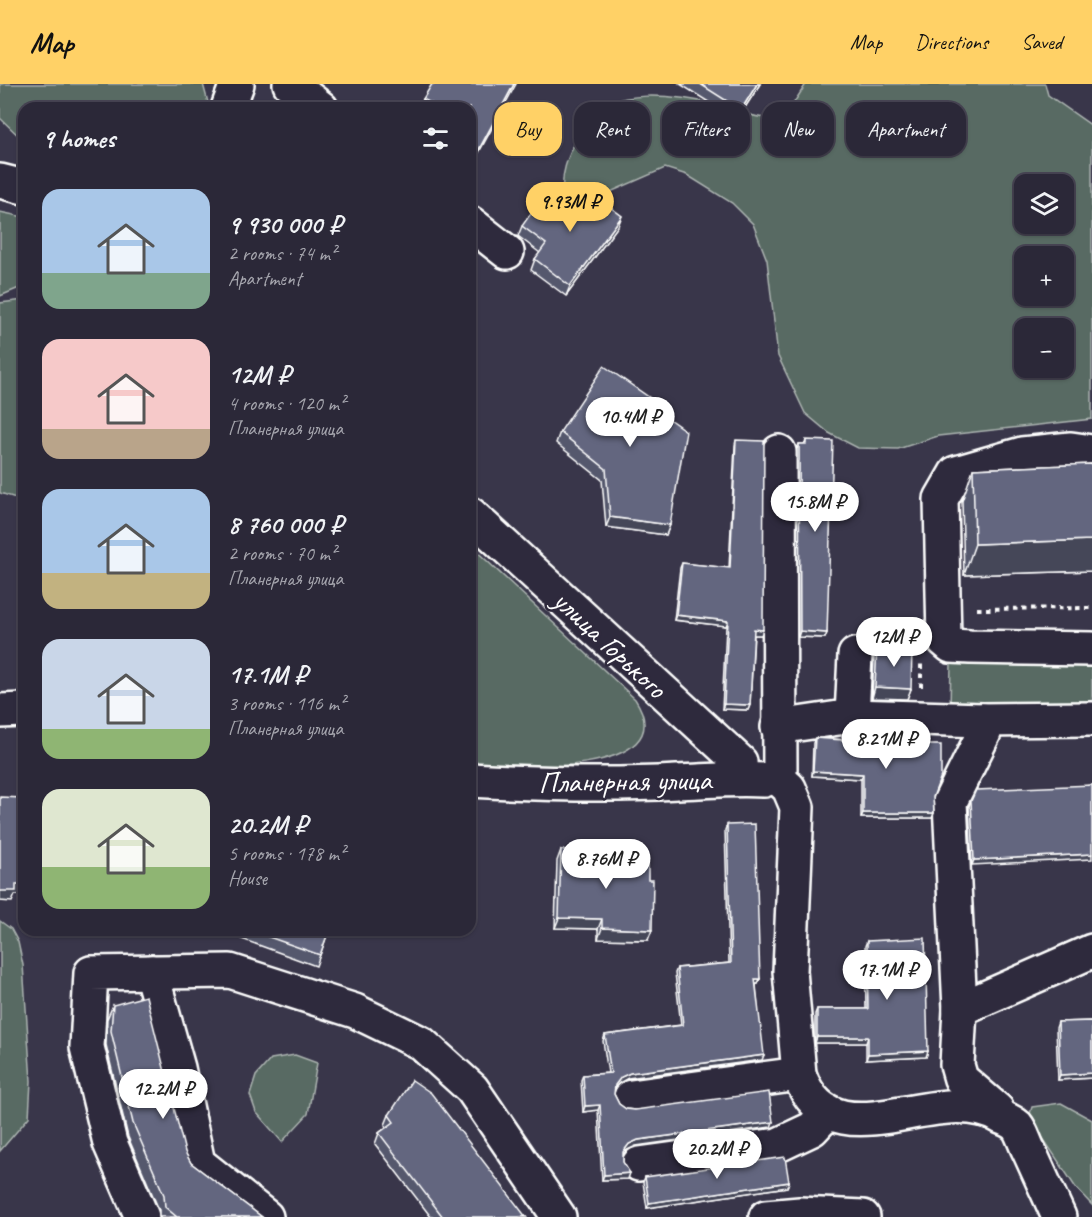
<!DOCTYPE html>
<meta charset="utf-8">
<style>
:root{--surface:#2b2838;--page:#373443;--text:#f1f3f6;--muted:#a6a6ae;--line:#474453;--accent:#ffd166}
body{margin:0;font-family:Caveat,sans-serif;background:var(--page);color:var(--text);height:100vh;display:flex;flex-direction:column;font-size:22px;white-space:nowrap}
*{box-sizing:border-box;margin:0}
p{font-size:20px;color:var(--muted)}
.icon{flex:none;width:33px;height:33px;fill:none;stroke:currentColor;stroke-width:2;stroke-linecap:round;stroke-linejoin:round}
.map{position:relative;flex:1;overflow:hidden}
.side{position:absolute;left:18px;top:18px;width:458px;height:834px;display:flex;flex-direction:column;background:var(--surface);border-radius:18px;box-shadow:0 2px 4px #0004,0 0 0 2px var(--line)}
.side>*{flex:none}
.banner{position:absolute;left:494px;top:18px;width:508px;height:54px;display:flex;gap:12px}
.controls{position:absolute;left:1014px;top:90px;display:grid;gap:12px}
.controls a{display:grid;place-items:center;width:60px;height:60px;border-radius:12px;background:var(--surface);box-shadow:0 2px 4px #0004,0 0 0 2px var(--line);font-size:30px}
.price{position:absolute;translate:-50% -51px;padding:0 14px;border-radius:21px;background:#fff;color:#222;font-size:20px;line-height:39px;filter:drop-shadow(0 2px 3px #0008)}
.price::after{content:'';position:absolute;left:50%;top:36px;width:18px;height:14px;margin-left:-9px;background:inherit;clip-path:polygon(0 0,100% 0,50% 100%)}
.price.active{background:var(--accent);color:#111}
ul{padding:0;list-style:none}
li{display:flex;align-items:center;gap:18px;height:150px;padding:0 24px}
li span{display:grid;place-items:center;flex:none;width:168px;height:120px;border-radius:18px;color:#555}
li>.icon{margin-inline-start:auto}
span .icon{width:72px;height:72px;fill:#fffc;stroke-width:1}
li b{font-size:26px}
h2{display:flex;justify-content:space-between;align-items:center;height:72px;padding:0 24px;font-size:26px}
.chip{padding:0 21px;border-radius:18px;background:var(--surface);box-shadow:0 2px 4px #0004,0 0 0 2px var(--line);font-size:21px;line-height:54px}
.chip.active{background:var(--accent);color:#111}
header{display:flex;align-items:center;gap:36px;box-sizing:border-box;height:84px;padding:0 30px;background:var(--accent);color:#111}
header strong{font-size:28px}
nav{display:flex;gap:33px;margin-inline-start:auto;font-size:21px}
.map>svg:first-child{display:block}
.green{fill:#586a63;stroke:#acb4b1;stroke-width:1.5;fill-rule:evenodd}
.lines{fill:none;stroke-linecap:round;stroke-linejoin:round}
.minor-casing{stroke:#fff;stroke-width:38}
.path{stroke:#fff;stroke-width:4;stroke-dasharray:4.5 4.5;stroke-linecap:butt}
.minor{stroke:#2f2a3d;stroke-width:33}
.wall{fill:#55586d;stroke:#fff;stroke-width:1.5}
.shaded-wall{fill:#454759;stroke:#fff;stroke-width:1.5}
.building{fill:#63667f;stroke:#fff;stroke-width:1.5}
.labels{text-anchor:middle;stroke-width:5;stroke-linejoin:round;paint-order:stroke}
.street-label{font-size:30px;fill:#fff;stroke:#2f2a3d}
</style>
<header>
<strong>Map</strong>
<nav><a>Map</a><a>Directions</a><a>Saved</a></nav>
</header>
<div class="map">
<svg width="1092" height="1133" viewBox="0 0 1092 1133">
<rect width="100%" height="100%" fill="#39364a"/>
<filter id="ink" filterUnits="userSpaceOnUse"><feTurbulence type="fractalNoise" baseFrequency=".0167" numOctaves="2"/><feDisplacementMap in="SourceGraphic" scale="12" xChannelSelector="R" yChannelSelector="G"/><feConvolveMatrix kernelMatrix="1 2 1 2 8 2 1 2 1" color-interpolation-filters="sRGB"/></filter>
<g filter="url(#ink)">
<g class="green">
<path d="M 0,0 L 203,0 L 209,22 L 24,24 L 24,57 L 0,34 Z"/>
<path d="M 806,0 L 1045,0 L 1048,11 L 1092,42 L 1092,335 L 938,352 L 898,365 L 858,364 L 829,349 L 805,329 L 778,272 L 767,176 L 753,140 L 732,119 L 687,91 L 665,84 L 608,109 L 572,116 L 564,111 C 559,91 569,71 577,54 C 579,49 581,42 584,37 C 610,1 681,12 718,21 C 739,27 763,38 784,34 ZM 1024,100 L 1064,100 L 1064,140 L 1024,140 ZM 1024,172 L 1064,172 L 1064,212 L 1024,212 ZM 1024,244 L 1064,244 L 1064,284 L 1024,284 Z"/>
<path d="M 0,128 L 24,133 L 24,202 L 0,212 Z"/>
<path d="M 24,216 L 24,415 L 22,416 L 0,409 L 0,219 Z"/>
<path d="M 470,461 L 635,615 C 686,693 507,686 470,679 Z"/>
<path d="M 1092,578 L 1092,625 L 950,626 L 951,579 Z"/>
<path d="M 0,837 L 11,845 L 18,858 L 23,881 L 31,997 L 29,1033 L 0,1067 Z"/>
<path d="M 295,971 L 317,979 L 308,1030 L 282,1058 L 256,1028 L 250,1011 L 256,992 L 271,975 Z"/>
<path d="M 1061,1019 L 1092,1036 L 1092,1121 L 1076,1104 L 1029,1033 L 1032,1023 Z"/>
</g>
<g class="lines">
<g class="minor-casing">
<g id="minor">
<path d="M 290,0 L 321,24"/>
<path d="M 228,24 L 237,0"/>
<path d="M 0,97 L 24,103"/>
<path d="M 470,139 L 507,168"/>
<path d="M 779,368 L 780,696 L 789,704 L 797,723 L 790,887 L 799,990 C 832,1084 937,994 1001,1033 C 1006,1035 1013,1038 1017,1042 C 1022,1048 1025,1060 1029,1067 C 1039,1089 1049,1111 1059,1133"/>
<path d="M 1092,368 L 1071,365 L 1022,370 L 956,389 L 941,415 L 944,556 L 951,562 L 970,563 L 1092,565"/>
<path d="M 470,430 L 740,678 L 741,694"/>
<path d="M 0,627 L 24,626"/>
<path d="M 852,632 L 855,571"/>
<path d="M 778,643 L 852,632 L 983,636 L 1092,635"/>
<path d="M 470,696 C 538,700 608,702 677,698 C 707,697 734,694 764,696"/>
<path d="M 151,888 L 178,984 L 198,1079 L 266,1133"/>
<path d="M 960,925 L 950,718 L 984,649 L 983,636"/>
<path d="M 631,1013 L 799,990"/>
<path d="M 997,1026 L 961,995 L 957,981 L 960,925 L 1092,867"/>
<path d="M 639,1080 L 778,1061 L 812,1045 L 827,1029"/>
<path d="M 142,1133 L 110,1059 L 87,963 L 91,889 L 230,887 L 355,927 L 421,959 L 472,1005 L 559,1133"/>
<path d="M 766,1133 L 800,1130 L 863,1133"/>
</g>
</g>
<g class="path">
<path d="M 977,525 L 1092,524"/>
<path d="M 921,603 L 921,580"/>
</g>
<use href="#minor" class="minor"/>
</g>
<g class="wall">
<path d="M 516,0 L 470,24 L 420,24 L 423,15 Z"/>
<path d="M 680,0 L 760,0 L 737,36 Z"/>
<path d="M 571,127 L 618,142 L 566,212 L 531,186 L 535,175 L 540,169 L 518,152 L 522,142 Z"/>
<path d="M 663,323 L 661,329 L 670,441 L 666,451 L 606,443 L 602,396 L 556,359 L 560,348 Z"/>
<path d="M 736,356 L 761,551 L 754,551 L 750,621 L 748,626 L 722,625 L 726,542 L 674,536 L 680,484 L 682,479 L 729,484 L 735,361 Z"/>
<path d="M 806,356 L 827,549 L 825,554 L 798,553 L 797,365 L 799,360 L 805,360 Z"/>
<path d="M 1092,380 L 1092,487 L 964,491 L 962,417 L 973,385 Z"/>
<path d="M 877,563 L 911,605 L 907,615 L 872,614 L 874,573 Z"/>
<path d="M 872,646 L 908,661 L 933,713 L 934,729 L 932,734 L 861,734 L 861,695 L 812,692 L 813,659 L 815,654 L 869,657 L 870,651 Z"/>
<path d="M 1092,701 L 972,781 L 969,722 L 971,717 Z"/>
<path d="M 727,741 L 760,895 L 758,900 L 756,900 L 762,976 L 628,994 L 619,999 L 615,1004 L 614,1010 L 619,1020 L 626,1025 L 771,1043 L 636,1062 L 627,1066 L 623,1071 L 623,1078 L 628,1095 L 602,1096 L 598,1026 L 583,1028 L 581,996 L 583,991 L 608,989 L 603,957 L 605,951 L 681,941 L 675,889 L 677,884 L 729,879 L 725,746 Z"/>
<path d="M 561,766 L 648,856 L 598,855 L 598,845 L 555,844 L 557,777 Z"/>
<path d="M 229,846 L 329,846 L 316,882 L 228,850 Z"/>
<path d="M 867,857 L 928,967 L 926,973 L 866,976 L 866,959 L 815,959 L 815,930 L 817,925 L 866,925 L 865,862 Z"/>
<path d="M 113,921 L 185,1068 L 191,1079 L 262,1133 L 159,1133 L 159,1126 L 128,1053 L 106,961 L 107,935 Z"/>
<path d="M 1092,937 L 1092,994 L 1058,996 L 1056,944 L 1058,938 Z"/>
<path d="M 389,1031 L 526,1133 L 431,1133 L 375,1060 L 379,1049 L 386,1043 L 385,1041 Z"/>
<path d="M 645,1093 L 789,1098 L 787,1103 L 647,1124 L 643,1098 Z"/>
</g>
<g class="shaded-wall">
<path d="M 514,0 L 516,0 L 470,85 L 470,82 Z"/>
<path d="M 757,0 L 760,0 L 737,36 L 741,26 Z"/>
<path d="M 622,132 L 618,142 L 566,212 L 570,202 Z"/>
<path d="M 476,213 L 473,223 L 470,229 L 470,224 Z"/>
<path d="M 610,433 L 670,441 L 666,451 L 606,443 Z"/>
<path d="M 1092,456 L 1092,487 L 964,491 L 975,460 Z"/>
<path d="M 676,531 L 728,537 L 726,542 L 674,536 Z"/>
<path d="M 754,545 L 763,546 L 761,551 L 752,551 Z"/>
<path d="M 800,547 L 827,549 L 825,554 L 798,553 Z"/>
<path d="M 875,603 L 911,605 L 907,615 L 872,614 Z"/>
<path d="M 724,620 L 750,621 L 748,626 L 722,625 Z"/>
<path d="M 813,687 L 863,690 L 861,695 L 812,692 Z"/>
<path d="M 863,729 L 934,729 L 932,734 L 861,734 Z"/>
<path d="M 1092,770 L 1092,775 L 972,781 L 974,776 Z"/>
<path d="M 16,800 L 24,800 L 24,811 L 15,811 L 12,818 L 0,817 L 0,807 Z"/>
<path d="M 559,834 L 602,835 L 598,845 L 555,844 Z"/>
<path d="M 602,844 L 652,846 L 648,856 L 598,855 Z"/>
<path d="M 755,895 L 760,895 L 758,900 L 753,900 Z"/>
<path d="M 817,953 L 868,953 L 866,959 L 815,959 Z"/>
<path d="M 928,967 L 926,973 L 866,976 L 868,970 Z"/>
<path d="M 764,971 L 762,976 L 628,994 L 619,999 L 613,1006 L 615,1001 L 621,993 L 630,989 Z"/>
<path d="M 1092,989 L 1092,994 L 1058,996 L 1060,991 Z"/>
<path d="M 600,1021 L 598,1026 L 583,1028 L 585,1022 Z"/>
<path d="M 773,1038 L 771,1043 L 636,1062 L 627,1066 L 621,1073 L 623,1068 L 629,1060 L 638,1056 Z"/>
<path d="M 630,1089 L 628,1095 L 602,1096 L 604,1091 Z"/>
<path d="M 789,1098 L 787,1103 L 647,1124 L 649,1119 Z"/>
</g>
<g class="building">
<path d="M 432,0 L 514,0 L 470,82 L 470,24 L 440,24 L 423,15 Z"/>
<path d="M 700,0 L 757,0 L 741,26 Z"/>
<path d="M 586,105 L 622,132 L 570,202 L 535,175 L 546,160 L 522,142 L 546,108 L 571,127 Z"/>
<path d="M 470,209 L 476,213 L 470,224 Z"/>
<path d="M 604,282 L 663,323 L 659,328 L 686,347 L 670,441 L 610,433 L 606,385 L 560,348 Z"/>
<path d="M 736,356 L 764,357 L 763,546 L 754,545 L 750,621 L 724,620 L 728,537 L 676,531 L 682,479 L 730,484 Z"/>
<path d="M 806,356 L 833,357 L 827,549 L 800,547 L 799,360 L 806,360 Z"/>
<path d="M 1092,380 L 1092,456 L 975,460 L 973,385 Z"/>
<path d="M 877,563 L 912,564 L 911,605 L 875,603 Z"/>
<path d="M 872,646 L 908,647 L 908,661 L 941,661 L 941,692 L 933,713 L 934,729 L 863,729 L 863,690 L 813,687 L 815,654 L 871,658 Z"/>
<path d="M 1092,701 L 1092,770 L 974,776 L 971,717 L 976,706 Z"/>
<path d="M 0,713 L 24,714 L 24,800 L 16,800 L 16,807 L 0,807 Z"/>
<path d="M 755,740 L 760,895 L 755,895 L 764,971 L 630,989 L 621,993 L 615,1001 L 614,1010 L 619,1020 L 626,1025 L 635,1026 L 769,1008 L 773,1038 L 638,1056 L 629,1060 L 623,1068 L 623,1078 L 630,1089 L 604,1091 L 600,1021 L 585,1022 L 583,991 L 611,989 L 605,951 L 683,941 L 677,884 L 731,879 L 727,741 Z"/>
<path d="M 561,766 L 620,768 L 620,779 L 648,779 L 648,796 L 653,796 L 652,846 L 602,844 L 602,835 L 559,834 Z"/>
<path d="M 249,846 L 329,846 L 320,871 Z"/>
<path d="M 925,854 L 928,967 L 868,970 L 868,953 L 817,953 L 817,925 L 868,925 L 867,857 Z"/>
<path d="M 146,912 L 185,1068 L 191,1079 L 262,1133 L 177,1133 L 165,1123 L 164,1111 L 133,1039 L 111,947 L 113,921 Z"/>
<path d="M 1092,937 L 1092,989 L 1060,991 L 1058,938 Z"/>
<path d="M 412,996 L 431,1009 L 526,1133 L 443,1133 L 379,1049 L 394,1038 L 389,1031 Z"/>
<path d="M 785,1073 L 789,1098 L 649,1119 L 645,1093 Z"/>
</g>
</g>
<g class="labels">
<g class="street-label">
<text transform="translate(610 560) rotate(43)" y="10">улица Горького</text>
<text transform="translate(625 697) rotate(-1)" y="10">Планерная улица</text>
</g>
</g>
</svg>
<div class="controls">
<a><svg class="icon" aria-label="layers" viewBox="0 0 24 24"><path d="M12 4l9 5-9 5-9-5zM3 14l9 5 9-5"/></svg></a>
<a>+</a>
<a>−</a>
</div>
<b class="price active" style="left:570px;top:149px">9.93M ₽</b>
<b class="price" style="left:630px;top:364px">10.4M ₽</b>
<b class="price" style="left:815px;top:449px">15.8M ₽</b>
<b class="price" style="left:894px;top:584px">12M ₽</b>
<b class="price" style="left:886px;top:686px">8.21M ₽</b>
<b class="price" style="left:606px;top:806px">8.76M ₽</b>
<b class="price" style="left:887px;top:917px">17.1M ₽</b>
<b class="price" style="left:163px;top:1036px">12.2M ₽</b>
<b class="price" style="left:717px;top:1096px">20.2M ₽</b>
<div class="banner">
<a class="chip active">Buy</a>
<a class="chip">Rent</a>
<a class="chip">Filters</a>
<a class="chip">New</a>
<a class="chip">Apartment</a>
</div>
<section class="side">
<h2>9 homes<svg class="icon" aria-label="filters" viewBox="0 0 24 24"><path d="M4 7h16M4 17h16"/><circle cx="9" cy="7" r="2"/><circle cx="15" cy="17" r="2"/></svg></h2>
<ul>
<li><span style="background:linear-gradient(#a9c7e8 70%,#7fa58c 0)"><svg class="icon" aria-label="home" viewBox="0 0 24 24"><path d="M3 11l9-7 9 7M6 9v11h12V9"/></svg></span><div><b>9 930 000 ₽</b><p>2 rooms · 74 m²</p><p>Apartment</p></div></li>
<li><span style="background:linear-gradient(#f6c9c9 75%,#b9a48a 0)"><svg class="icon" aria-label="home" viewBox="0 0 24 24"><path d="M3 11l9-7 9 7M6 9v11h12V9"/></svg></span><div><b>12M ₽</b><p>4 rooms · 120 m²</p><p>Планерная улица</p></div></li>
<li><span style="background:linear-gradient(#a9c7e8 70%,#c2b280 0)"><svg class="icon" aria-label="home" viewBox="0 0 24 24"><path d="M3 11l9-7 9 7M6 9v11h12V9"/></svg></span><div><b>8 760 000 ₽</b><p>2 rooms · 70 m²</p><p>Планерная улица</p></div></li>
<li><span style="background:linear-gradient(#c9d6e8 75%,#8fb573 0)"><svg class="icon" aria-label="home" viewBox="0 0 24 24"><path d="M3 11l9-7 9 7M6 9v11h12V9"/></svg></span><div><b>17.1M ₽</b><p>3 rooms · 116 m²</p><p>Планерная улица</p></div></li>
<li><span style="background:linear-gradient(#dfe7d0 65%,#8fb573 0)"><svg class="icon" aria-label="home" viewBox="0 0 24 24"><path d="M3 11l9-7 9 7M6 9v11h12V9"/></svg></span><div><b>20.2M ₽</b><p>5 rooms · 178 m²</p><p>House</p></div></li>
</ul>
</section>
</div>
